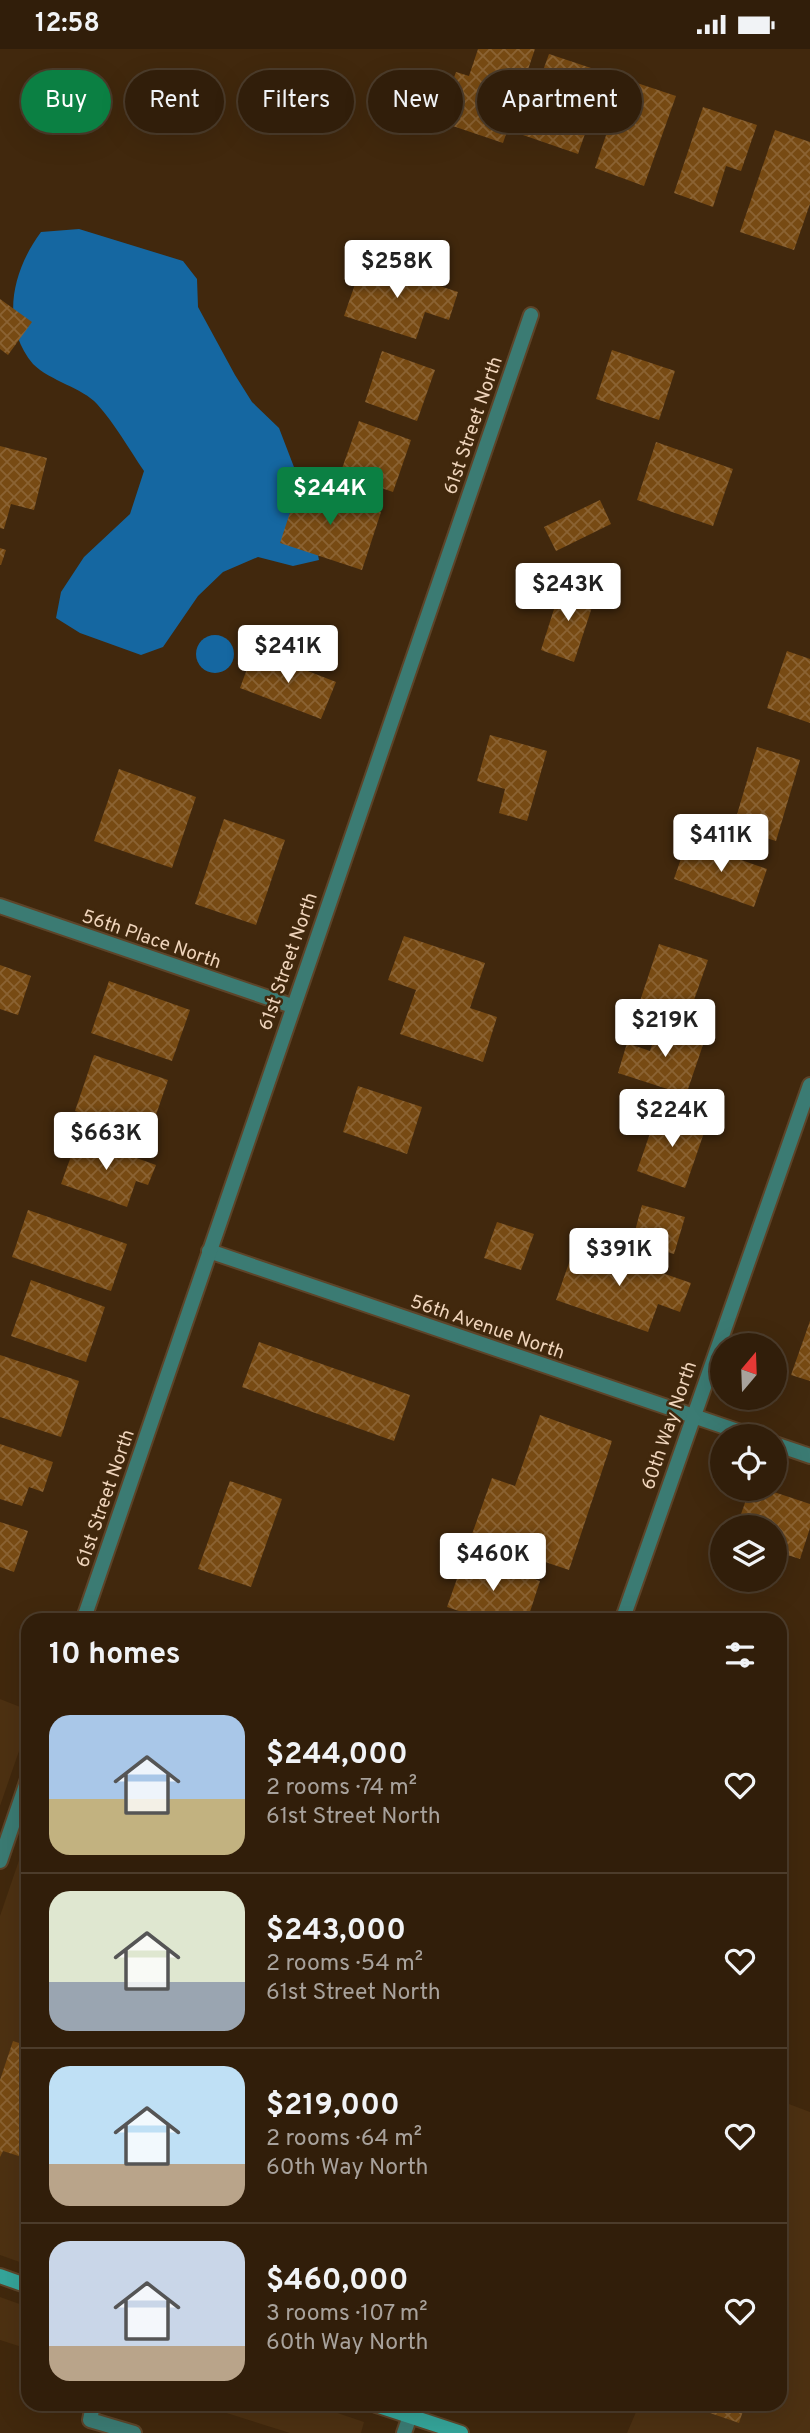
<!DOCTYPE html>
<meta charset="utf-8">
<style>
:root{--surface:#311e0a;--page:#392713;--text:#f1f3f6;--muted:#a8a29c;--line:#4c3c2b;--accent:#0b8043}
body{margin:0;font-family:Overpass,sans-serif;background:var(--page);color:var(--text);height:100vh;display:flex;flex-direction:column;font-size:26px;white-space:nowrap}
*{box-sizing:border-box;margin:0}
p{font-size:23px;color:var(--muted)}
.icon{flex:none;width:38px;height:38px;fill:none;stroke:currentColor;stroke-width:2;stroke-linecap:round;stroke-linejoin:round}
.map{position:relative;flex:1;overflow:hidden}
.side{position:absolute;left:21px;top:1564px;width:766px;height:798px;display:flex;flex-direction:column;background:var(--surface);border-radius:21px;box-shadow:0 7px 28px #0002,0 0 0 2px var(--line)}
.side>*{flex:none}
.guide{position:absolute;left:21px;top:21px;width:768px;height:63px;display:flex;gap:14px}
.needle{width:46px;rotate:19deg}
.fabs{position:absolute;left:710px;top:1284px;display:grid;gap:14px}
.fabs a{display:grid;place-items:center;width:77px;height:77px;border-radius:50%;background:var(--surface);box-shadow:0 7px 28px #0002,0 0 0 2px var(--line);font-size:35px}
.price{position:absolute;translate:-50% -60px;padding:0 16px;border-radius:7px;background:#fff;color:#222;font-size:23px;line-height:46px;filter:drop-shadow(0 2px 4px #0008)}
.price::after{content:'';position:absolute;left:50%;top:42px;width:21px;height:16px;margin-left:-10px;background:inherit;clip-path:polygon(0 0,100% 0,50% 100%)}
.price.on{background:var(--accent);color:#fff}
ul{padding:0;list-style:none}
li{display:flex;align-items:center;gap:21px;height:175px;padding:0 28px}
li+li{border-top:2px solid var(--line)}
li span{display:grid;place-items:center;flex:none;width:196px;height:140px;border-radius:21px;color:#555}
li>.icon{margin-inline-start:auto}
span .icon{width:84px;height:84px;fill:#fffc;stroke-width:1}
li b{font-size:30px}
h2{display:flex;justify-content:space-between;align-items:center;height:84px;padding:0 28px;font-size:30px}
.chip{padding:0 24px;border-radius:32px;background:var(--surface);box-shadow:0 7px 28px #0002,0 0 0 2px var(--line);font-size:24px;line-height:63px}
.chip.on{background:var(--accent);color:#fff}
.status{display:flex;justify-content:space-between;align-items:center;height:49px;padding:0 35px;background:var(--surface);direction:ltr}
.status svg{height:19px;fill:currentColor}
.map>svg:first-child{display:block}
.built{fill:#4d3112}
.water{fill:#1567a1}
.building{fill:url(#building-cross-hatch)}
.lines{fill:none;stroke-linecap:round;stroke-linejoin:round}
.service-casing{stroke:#5d4429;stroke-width:18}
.minor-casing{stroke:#5d4429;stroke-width:18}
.secondary-casing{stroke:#5d4429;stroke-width:18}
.service{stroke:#3b7b73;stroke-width:14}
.minor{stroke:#3b7b73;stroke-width:14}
.secondary{stroke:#35a59a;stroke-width:14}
.labels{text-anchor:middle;stroke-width:5;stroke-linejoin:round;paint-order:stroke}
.street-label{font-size:19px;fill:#efd4bb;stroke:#41280d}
</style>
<div class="status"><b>12:58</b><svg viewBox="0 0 49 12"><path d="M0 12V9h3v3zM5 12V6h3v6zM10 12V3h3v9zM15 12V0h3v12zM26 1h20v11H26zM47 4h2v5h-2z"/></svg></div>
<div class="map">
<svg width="810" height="2384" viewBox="0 0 810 2384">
<defs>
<pattern id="building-cross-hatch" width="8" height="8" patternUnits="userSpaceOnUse" patternTransform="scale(1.75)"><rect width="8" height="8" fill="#774a13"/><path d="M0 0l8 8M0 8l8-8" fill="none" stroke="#8b6333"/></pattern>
</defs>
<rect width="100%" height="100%" fill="#41280d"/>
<g class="built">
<path d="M 0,1650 L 28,1661 L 28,1676 L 0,1757 Z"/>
<path d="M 28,1785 L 28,2216 L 0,2206 L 0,1867 Z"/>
<path d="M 781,2052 L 810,2063 L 810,2384 L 627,2384 L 639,2356 L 780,2356 Z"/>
<path d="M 0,2248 L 28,2258 L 28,2300 L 0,2291 Z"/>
<path d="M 201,2356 L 314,2356 L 364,2373 L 361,2384 L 290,2384 Z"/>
</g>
<g class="water">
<path d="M 79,180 L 183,212 L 197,230 L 198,258 L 235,326 L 252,353 L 279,379 L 307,452 L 319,511 L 293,517 L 258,508 L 223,523 L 198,547 L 163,598 L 141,606 L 80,584 L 56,569 L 61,543 L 84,508 L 130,465 L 144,422 C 129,400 115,375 97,355 C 83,339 50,332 33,315 C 0,275 12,222 41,183 Z"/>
<circle cx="215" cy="605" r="19"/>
</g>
<g class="building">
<path d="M 478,0 L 535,0 L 503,94 L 438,72 L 456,23 L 469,27 Z"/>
<path d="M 549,5 L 606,24 L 578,105 L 520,85 Z"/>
<path d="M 625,30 L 676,47 L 644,137 L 595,119 Z"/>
<path d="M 703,58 L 757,76 L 741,122 L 726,117 L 713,158 L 674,144 Z"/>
<path d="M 775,81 L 810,93 L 810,155 L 794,201 L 740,183 Z"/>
<path d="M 363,212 L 458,243 L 449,271 L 425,263 L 416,290 L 344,267 Z"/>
<path d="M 0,250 L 32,273 L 8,306 L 0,300 Z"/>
<path d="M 612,301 L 675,322 L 659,371 L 596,350 Z"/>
<path d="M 382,302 L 435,321 L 417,372 L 365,353 Z"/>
<path d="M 359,372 L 411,391 L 393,443 L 340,425 Z"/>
<path d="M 656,393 L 733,420 L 713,477 L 637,451 Z"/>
<path d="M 0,397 L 47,409 L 34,461 L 11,455 L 4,480 L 0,479 Z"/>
<path d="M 299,436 L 381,463 L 362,521 L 280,494 Z"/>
<path d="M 600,451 L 611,475 L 556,502 L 544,478 Z"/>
<path d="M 0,499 L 6,501 L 1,516 L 0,516 Z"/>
<path d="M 562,535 L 596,546 L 574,613 L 541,601 Z"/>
<path d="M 254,601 L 336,633 L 321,670 L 240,639 Z"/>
<path d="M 787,602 L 810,610 L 810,674 L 767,659 Z"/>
<path d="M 490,686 L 547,702 L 527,772 L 499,764 L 505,740 L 477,732 Z"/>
<path d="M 757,698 L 800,711 L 776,792 L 733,779 Z"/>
<path d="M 119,720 L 196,748 L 172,819 L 94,792 Z"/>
<path d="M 224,770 L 285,791 L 256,876 L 195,855 Z"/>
<path d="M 687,792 L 767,820 L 754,858 L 674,830 Z"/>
<path d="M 404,887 L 485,914 L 470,959 L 497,968 L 483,1013 L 400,985 L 416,941 L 388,931 Z"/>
<path d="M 659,895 L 708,911 L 688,968 L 640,952 Z"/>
<path d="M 0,916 L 31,927 L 18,966 L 0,960 Z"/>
<path d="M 109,932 L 190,961 L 172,1012 L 91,984 Z"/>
<path d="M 660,972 L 706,987 L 686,1046 L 618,1024 L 627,994 L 650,1002 Z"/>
<path d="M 94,1006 L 168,1031 L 149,1086 L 75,1062 Z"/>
<path d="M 358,1037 L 422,1058 L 407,1105 L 343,1083 Z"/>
<path d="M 658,1061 L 706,1078 L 685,1139 L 637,1122 Z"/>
<path d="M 78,1088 L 156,1116 L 148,1136 L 136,1132 L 127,1158 L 61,1135 Z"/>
<path d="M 642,1156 L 685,1168 L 674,1205 L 632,1193 Z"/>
<path d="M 28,1161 L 127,1195 L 111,1242 L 12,1208 Z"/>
<path d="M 497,1173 L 534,1185 L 521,1221 L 484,1209 Z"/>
<path d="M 576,1194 L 691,1234 L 680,1263 L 658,1255 L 648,1283 L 556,1251 Z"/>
<path d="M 31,1231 L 105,1258 L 86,1313 L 11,1287 Z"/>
<path d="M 810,1272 L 810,1332 L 791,1326 Z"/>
<path d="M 259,1293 L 410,1346 L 394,1392 L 242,1338 Z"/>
<path d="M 0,1306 L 79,1332 L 61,1388 L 0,1368 Z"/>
<path d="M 540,1366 L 612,1392 L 569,1521 L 471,1488 L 492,1429 L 515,1437 Z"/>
<path d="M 0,1395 L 53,1413 L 43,1443 L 29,1438 L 22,1457 L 0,1450 Z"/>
<path d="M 230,1432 L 282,1450 L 251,1538 L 198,1520 Z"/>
<path d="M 750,1440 L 765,1440 L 810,1455 L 810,1479 L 800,1510 L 775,1502 L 775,1479 L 736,1479 Z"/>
<path d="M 0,1473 L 28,1482 L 14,1523 L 0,1518 Z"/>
<path d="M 465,1507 L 540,1532 L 527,1572 L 489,1572 L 447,1558 Z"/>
<path d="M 13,1992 L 28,1997 L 28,2110 L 3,2102 L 0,2108 L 0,2031 Z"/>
<path d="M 687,2356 L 745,2356 L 739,2374 Z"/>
</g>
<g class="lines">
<g class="service-casing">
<path id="service" d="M 93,2356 L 90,2371 L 134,2384"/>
</g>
<g class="minor-casing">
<g id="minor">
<path d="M 0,857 L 292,957"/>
<path d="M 209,1202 L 755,1388"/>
<path d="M 775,1395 L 810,1407"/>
<path d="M 83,1572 L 531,266"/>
<path d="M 622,1572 L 810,1036"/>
<path d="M 0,1812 L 28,1730"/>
<path d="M 404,2384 L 410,2367"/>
</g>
</g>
<g class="secondary-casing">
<g id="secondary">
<path d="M 0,2227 L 28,2237"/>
<path d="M 376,2356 L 461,2384"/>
</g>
</g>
<use href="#service" class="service"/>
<use href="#minor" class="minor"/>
<use href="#secondary" class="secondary"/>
</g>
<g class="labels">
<g class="street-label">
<text transform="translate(472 376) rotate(-71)" y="7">61st Street North</text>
<text transform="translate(152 889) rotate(19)" y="7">56th Place North</text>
<text transform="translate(287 912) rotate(-71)" y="7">61st Street North</text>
<text transform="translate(488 1277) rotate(19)" y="7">56th Avenue North</text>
<text transform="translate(668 1376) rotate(-71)" y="7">60th Way North</text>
<text transform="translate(104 1449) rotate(-71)" y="7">61st Street North</text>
</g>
</g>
</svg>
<div class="fabs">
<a><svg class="needle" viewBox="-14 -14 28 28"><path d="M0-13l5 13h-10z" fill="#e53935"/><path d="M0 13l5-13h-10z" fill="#a8a29c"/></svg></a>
<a><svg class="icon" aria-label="locate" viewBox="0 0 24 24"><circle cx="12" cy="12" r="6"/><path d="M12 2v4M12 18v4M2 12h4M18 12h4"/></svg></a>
<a><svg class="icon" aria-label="layers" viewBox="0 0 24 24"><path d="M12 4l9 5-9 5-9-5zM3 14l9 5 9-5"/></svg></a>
</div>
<b class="price" style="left:397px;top:251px">$258K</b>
<b class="price on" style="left:330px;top:478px">$244K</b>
<b class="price" style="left:568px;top:574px">$243K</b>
<b class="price" style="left:288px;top:636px">$241K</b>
<b class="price" style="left:721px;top:825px">$411K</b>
<b class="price" style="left:665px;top:1010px">$219K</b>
<b class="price" style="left:672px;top:1100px">$224K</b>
<b class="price" style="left:106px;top:1123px">$663K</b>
<b class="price" style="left:619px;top:1239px">$391K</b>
<b class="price" style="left:493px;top:1544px">$460K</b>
<div class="guide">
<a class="chip on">Buy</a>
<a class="chip">Rent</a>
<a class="chip">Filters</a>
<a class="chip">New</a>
<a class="chip">Apartment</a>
</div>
<section class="side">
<h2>10 homes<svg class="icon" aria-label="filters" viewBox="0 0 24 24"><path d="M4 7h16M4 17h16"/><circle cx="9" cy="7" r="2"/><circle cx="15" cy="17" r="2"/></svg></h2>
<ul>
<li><span style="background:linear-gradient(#a9c7e8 60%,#c2b280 0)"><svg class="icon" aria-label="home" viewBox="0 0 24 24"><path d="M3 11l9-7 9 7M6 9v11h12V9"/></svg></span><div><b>$244,000</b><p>2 rooms · 74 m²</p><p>61st Street North</p></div><svg class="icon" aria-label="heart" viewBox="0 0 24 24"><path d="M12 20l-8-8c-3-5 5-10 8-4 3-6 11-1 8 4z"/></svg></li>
<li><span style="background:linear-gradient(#dfe7d0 65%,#9aa5b1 0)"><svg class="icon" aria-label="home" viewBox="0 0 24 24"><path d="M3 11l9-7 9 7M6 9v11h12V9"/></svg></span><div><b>$243,000</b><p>2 rooms · 54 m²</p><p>61st Street North</p></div><svg class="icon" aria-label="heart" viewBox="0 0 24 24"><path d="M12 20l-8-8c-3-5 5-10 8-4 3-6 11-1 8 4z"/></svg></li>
<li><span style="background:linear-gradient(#bfe0f5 70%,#b9a48a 0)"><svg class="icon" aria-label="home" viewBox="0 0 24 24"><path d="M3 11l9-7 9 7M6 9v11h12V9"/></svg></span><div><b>$219,000</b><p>2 rooms · 64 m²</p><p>60th Way North</p></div><svg class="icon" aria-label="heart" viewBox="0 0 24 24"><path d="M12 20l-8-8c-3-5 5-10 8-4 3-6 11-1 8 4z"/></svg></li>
<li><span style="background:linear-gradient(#c9d6e8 75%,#b9a48a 0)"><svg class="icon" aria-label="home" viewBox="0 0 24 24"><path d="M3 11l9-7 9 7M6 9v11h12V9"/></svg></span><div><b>$460,000</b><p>3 rooms · 107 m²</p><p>60th Way North</p></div><svg class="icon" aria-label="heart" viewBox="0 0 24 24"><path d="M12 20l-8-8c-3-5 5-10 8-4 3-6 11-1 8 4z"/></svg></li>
</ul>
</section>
</div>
